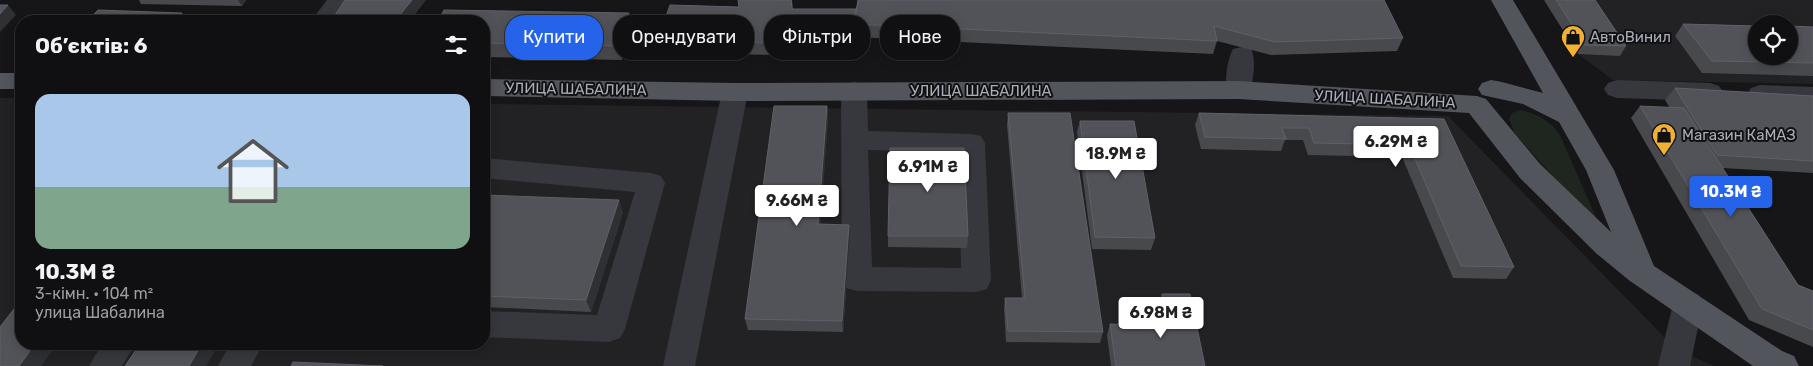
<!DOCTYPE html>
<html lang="uk">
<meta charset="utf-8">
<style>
:root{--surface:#101012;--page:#19191b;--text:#f1f3f6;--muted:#9c9d9f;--line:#303032;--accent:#2563eb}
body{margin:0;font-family:Rubik,sans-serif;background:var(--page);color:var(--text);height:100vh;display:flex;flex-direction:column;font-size:19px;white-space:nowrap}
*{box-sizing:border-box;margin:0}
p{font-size:16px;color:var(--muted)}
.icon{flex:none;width:28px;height:28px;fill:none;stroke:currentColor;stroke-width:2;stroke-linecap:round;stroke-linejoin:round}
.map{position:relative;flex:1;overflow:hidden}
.drawer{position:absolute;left:15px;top:15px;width:475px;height:335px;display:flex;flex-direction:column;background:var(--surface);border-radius:20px;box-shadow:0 2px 12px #0003,0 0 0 1px var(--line)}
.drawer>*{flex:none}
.banner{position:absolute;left:505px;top:15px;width:475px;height:45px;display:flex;gap:10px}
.buttons{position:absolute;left:1748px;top:15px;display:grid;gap:10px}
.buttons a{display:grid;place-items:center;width:50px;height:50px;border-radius:50%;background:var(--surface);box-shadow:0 2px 12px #0003,0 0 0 1px var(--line);font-size:25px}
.price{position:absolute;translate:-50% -42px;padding:0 11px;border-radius:5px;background:#fff;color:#222;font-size:16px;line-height:32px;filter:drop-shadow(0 1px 2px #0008)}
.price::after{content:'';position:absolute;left:50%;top:30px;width:15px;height:11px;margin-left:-8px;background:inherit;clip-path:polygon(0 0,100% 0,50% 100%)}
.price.selected{background:var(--accent);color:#fff}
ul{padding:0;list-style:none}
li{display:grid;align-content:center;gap:10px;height:265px;padding:0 20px}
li+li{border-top:1px solid var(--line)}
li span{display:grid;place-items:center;height:155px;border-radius:15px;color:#555}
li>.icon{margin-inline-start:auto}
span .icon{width:90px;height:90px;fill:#fffc;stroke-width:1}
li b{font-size:21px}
h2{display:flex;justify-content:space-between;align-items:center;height:60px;padding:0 20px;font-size:21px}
.pill{padding:0 18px;border-radius:20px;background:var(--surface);box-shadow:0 2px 12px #0003,0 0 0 1px var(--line);font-size:18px;line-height:45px}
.pill.selected{background:var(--accent);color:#fff}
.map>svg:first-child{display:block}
.built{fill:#222225;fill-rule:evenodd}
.green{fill:#1e261f}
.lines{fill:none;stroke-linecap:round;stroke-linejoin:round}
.minor{fill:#37383d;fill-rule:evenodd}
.major{fill:#53555c;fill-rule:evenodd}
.wall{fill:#47494d}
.shaded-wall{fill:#2f3033}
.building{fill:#525359;stroke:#5f6168}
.labels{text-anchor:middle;stroke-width:4;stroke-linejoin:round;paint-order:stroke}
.poi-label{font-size:15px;fill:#a8adb8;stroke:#111113;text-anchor:start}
.street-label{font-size:15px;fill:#a8adb8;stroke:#111113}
</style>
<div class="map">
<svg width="1813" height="366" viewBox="0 0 1813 366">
<rect width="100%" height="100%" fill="#161618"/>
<g class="built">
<path d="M 1544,0 L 1813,0 L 1813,84 L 1613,80 L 1578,54 ZM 1756,24 L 1789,24 L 1789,56 L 1756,56 Z"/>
<path d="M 0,98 L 21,98 L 21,344 L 484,344 L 484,104 L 1448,116 L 1676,349 L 1714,366 L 0,366 Z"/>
</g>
<path class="green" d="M 1520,110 C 1537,114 1550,120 1560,135 L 1602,231 L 1515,134 L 1509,119 L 1512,113 Z"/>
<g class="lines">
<g class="minor">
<path d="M 327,0 L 350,0 L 335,21 L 311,21 Z"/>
<path d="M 1242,47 L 1251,49 C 1257,60 1253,86 1247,96 L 1238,99 L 1229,96 C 1223,85 1227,60 1233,49 Z"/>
<path d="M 1617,80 L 1710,83 L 1719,86 L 1723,92 L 1719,98 L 1710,101 L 1617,98 L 1608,95 L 1604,89 L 1608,83 Z"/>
<path d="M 854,82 L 863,85 L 867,91 L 868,131 L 972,134 L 981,136 L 985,143 L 991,280 L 987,289 L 976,292 L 857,291 L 846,288 L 842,279 L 841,91 L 845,85 ZM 868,150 L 959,152 L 961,268 L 872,267 Z"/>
<path d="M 735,83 L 744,86 L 748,92 L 695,366 L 663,366 L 722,92 L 726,86 Z"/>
<path d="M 1760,85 L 1813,87 L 1813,105 L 1760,103 L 1751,100 L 1747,94 L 1751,88 Z"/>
<path d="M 484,158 L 651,173 L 661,176 L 665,183 L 625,329 L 620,338 L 609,342 L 484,337 L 484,311 L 597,315 L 635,192 L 484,178 Z"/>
<path d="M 1688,291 L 1699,295 L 1703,304 L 1690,366 L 1658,366 L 1673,304 L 1677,295 Z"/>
<path d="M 102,344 L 135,344 L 122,366 L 89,366 Z"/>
<path d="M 230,344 L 263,344 L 251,366 L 218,366 Z"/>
</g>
<g class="major">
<path d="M 1491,0 L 1513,0 L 1614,170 L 1654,266 L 1782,351 L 1794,356 L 1799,366 L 1753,366 L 1630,281 L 1597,254 L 1520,178 L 1469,113 L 1238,99 L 735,101 L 484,96 L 484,79 L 735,83 L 1238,81 L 1477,96 L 1486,99 L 1540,164 L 1611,232 L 1586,170 L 1559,122 L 1523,104 L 1482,95 L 1478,89 L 1482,83 L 1491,80 L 1502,82 L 1543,93 Z"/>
<rect x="0" y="73" width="21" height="16"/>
</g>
</g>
<g class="wall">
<path d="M 139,0 L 246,0 L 242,6 L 141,4 Z"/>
<path d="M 738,0 L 792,0 L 793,9 L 856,9 L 858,0 L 1403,38 L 1397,51 L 1271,55 L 1217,41 L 1213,54 L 855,37 L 855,45 L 832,46 L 832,56 L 660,53 L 657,41 L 739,7 Z"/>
<path d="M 1544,0 L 1595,0 L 1626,46 L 1620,56 L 1578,54 Z"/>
<path d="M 484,21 L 633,28 L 622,60 L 484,57 Z"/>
<path d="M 1683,24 L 1813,27 L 1813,76 L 1702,73 L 1675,36 Z"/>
<path d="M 1675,88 L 1813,96 L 1813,173 L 1722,168 L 1798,285 L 1813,291 L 1813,347 L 1749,320 L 1631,118 L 1640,106 L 1670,108 L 1665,100 Z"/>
<path d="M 827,106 L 828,118 L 820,224 L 850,236 L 843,332 L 748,330 L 745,319 Z"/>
<path d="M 1008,113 L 1103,332 L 1100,343 L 1006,342 L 1004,309 L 1005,298 L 1022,298 L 1007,125 Z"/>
<path d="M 1199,113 L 1444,119 L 1514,267 L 1506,279 L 1453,278 L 1402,157 L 1308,155 L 1303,140 L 1285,140 L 1281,151 L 1201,149 L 1195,125 Z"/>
<path d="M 1080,121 L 1155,238 L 1151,250 L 1092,249 L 1077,132 Z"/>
<path d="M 484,195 L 623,212 L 591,312 L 484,307 Z"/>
<path d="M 888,236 L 968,236 L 967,248 L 888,247 Z"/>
<path d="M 1162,294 L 1205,366 L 1111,366 L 1107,335 L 1110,324 L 1162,326 L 1158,305 Z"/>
</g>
<g class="shaded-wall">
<path d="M 238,0 L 246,0 L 242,6 Z"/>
<path d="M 412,0 L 426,0 L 410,21 L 395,21 Z"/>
<path d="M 8,5 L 16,15 L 0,32 L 0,14 Z"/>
<path d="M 182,13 L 188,21 L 175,21 Z"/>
<path d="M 629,13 L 633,28 L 622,60 L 618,46 Z"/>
<path d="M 854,28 L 855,37 L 855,45 L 854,33 Z"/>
<path d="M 827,106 L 828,118 L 820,235 L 818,224 Z"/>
<path d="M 619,200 L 623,212 L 591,312 L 586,300 Z"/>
<path d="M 849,225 L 850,236 L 843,332 L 842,321 Z"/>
<path d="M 35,344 L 57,344 L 41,366 L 19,366 Z"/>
<path d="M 202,344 L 219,344 L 206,366 L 189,366 Z"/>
</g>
<g class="building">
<path d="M 345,0 L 412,0 L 395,21 L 331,21 Z"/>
<path d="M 738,0 L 791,0 L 792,9 L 856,9 L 854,33 L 831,34 L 831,44 L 657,41 L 670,5 L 739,7 Z"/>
<path d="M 858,0 L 1384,0 L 1403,38 L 1275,42 L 1214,26 L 1217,41 L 854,24 Z"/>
<path d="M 1556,0 L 1595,0 L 1626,46 L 1585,45 Z"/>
<path d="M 0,5 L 8,5 L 0,14 Z"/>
<path d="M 98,10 L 182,13 L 175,21 L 87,21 Z"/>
<path d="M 444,10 L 629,13 L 618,46 L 484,43 L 484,21 L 438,21 Z"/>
<path d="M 1683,24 L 1756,26 L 1756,56 L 1789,56 L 1789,26 L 1813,27 L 1813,63 L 1712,61 Z"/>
<path d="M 1675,88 L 1813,96 L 1813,161 L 1717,155 Z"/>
<path d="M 774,106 L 827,106 L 818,224 L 849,225 L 842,321 L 745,319 Z"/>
<path d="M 1640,106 L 1684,108 L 1798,285 L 1813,291 L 1813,330 L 1762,309 Z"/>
<path d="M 1008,113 L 1070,113 L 1103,332 L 1008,331 L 1005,298 L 1025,298 Z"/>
<path d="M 1199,113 L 1444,119 L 1514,267 L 1461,266 L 1409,145 L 1314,143 L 1309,128 L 1282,128 L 1286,139 L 1205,137 Z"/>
<path d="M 1080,121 L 1134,121 L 1155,238 L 1095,237 Z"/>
<path d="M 890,148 L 964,148 L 968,236 L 888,236 Z"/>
<path d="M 484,195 L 619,200 L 586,300 L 484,296 Z"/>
<path d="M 1162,294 L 1190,294 L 1205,366 L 1116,366 L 1110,324 L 1168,326 Z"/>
<path d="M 21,300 L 21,344 L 35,344 L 19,366 L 0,366 L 0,327 Z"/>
<path d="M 140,344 L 202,344 L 189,366 L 125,366 Z"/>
<path d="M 293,362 L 383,366 L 291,366 Z"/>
</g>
<defs>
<g id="shop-pin" transform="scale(1.25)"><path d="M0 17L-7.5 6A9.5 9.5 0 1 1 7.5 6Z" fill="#f2b134" stroke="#111113"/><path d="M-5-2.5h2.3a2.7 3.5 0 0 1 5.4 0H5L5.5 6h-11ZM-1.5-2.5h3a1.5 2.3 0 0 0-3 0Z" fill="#111"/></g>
</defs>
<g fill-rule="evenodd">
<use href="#shop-pin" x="1573" y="37"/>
<use href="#shop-pin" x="1664" y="135"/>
</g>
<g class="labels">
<g class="poi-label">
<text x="1590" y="42">АвтоВинил</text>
<text x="1682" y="140">Магазин КаМАЗ</text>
</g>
<g class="street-label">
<text transform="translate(576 89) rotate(1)" y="5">УЛИЦА ШАБАЛИНА</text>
<text x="981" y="96">УЛИЦА ШАБАЛИНА</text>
<text transform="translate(1385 99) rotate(3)" y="5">УЛИЦА ШАБАЛИНА</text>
</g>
</g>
</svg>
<div class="buttons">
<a><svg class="icon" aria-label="locate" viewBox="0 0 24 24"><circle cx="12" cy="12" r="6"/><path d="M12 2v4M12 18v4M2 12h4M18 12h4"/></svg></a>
</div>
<b class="price" style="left:1396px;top:168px">6.29M ₴</b>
<b class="price" style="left:1116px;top:180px">18.9M ₴</b>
<b class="price" style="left:928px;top:193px">6.91M ₴</b>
<b class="price selected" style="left:1731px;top:218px">10.3M ₴</b>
<b class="price" style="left:797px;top:227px">9.66M ₴</b>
<b class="price" style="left:1161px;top:339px">6.98M ₴</b>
<div class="banner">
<a class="pill selected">Купити</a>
<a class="pill">Орендувати</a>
<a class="pill">Фільтри</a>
<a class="pill">Нове</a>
</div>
<section class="drawer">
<h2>Об’єктів: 6<svg class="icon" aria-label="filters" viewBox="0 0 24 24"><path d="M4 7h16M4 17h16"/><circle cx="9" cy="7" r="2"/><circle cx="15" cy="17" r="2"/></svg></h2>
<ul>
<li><span style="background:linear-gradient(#a9c7e8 60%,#7fa58c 0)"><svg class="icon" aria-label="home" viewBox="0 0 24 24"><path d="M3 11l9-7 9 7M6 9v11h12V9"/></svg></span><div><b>10.3M ₴</b><p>3-кімн. · 104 m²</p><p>улица Шабалина</p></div></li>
</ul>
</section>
</div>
